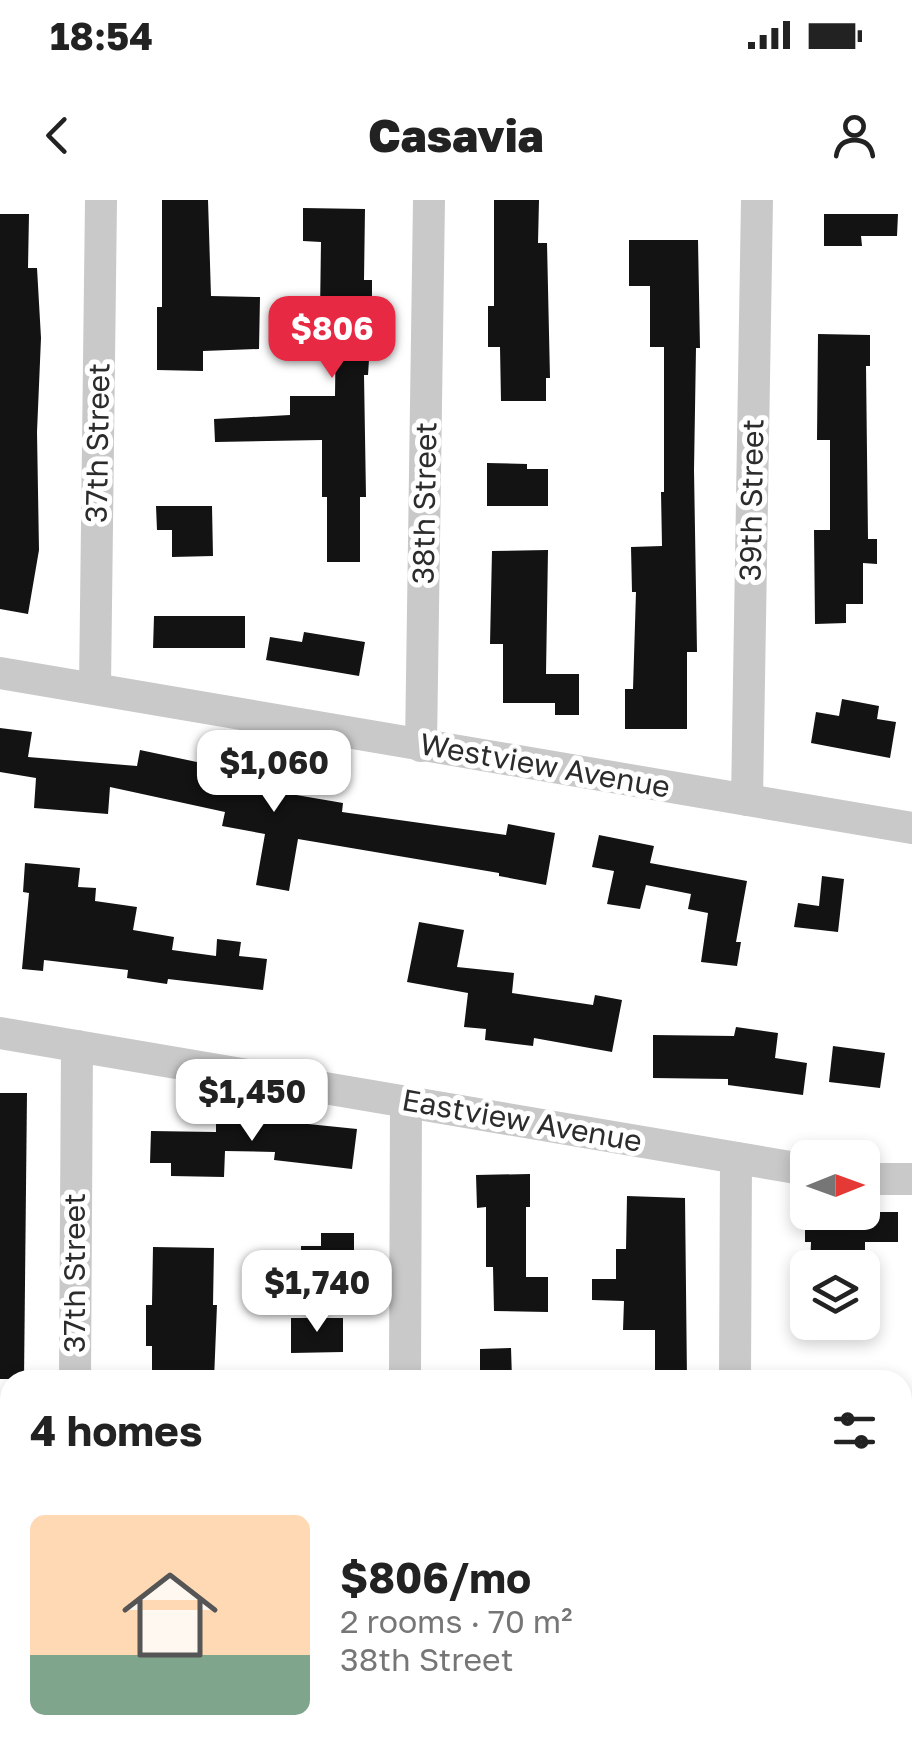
<!DOCTYPE html>
<meta charset="utf-8">
<style>
:root{--surface:#fff;--page:#f6f6f6;--text:#222;--muted:#767676;--accent:#e82943}
body{margin:0;font-family:"Golos Text",sans-serif;background:var(--page);color:var(--text);height:100vh;display:flex;flex-direction:column;font-size:38px;white-space:nowrap}
*{box-sizing:border-box;margin:0}
p{font-size:32px;color:var(--muted)}
.icon{flex:none;width:55px;height:55px;fill:none;stroke:currentColor;stroke-width:2;stroke-linecap:round;stroke-linejoin:round}
.map{position:relative;flex:1;overflow:hidden}
.sheet{position:absolute;left:0px;top:1170px;width:912px;height:392px;display:flex;flex-direction:column;background:var(--surface);border-radius:30px 30px 0 0;box-shadow:0 5px 15px #0003}
.sheet>*{flex:none}
.needle{width:65px;rotate:89deg}
.buttons{position:absolute;left:790px;top:940px;display:grid;gap:20px}
.buttons a{display:grid;place-items:center;width:90px;height:90px;border-radius:15px;background:var(--surface);box-shadow:0 5px 15px #0003;font-size:50px}
.price{position:absolute;translate:-50% -85px;padding:0 22px;border-radius:20px;background:#fff;color:#222;font-size:32px;line-height:65px;filter:drop-shadow(0 2px 5px #0008)}
.price::after{content:'';position:absolute;left:50%;top:60px;width:30px;height:22px;margin-left:-15px;background:inherit;clip-path:polygon(0 0,100% 0,50% 100%)}
.price.on{background:var(--accent);color:#fff}
ul{padding:0;list-style:none}
li{display:flex;align-items:center;gap:30px;height:250px;padding:0 30px}
li span{display:grid;place-items:center;flex:none;width:280px;height:200px;border-radius:15px;color:#555}
li>.icon{margin-inline-start:auto}
span .icon{width:120px;height:120px;fill:#fffc;stroke-width:1}
li b{font-size:42px}
h2{display:flex;justify-content:space-between;align-items:center;height:120px;padding:0 30px;font-size:42px}
.status{display:flex;justify-content:space-between;align-items:center;height:70px;padding:0 50px;background:var(--surface);direction:ltr}
.status svg{height:28px;fill:currentColor}
header{display:flex;justify-content:space-between;align-items:center;height:130px;padding:0 30px;background:var(--surface);font-size:45px;font-weight:800}
.map>svg:first-child{display:block}
.building{fill:#131313}
.lines{fill:none;stroke-linecap:round;stroke-linejoin:round}
.street{stroke:#c9c9c9;stroke-width:32}
.secondary{stroke:#b6b6b6;stroke-width:45}
.labels{text-anchor:middle;stroke-width:10;stroke-linejoin:round;paint-order:stroke}
.street-label{font-size:30px;fill:#2c2c2c;stroke:#fff}
</style>
<div class="status"><b>18:54</b><svg viewBox="0 0 49 12"><path d="M0 12V9h3v3zM5 12V6h3v6zM10 12V3h3v9zM15 12V0h3v12zM26 1h20v11H26zM47 4h2v5h-2z"/></svg></div>
<header><svg class="icon" aria-label="back" viewBox="0 0 24 24"><path d="M15 5l-7 7 7 7"/></svg>Casavia<svg class="icon" aria-label="person" viewBox="0 0 24 24"><circle cx="12" cy="8" r="4"/><path d="M4 21q1-7 8-7t8 7"/></svg></header>
<div class="map">
<svg width="912" height="1561" viewBox="0 0 912 1561">
<rect width="100%" height="100%" fill="#fff"/>
<g class="building">
<path d="M 162,0 L 208,0 L 211,96 L 260,97 L 259,149 L 203,151 L 203,171 L 157,170 L 157,107 L 162,107 Z"/>
<path d="M 494,0 L 539,0 L 538,43 L 547,43 L 550,178 L 546,178 L 546,201 L 501,201 L 500,147 L 488,147 L 488,106 L 494,106 Z"/>
<path d="M 303,8 L 365,9 L 364,80 L 372,80 L 372,113 L 368,175 L 364,175 L 366,297 L 360,297 L 360,362 L 327,362 L 327,297 L 322,297 L 322,240 L 215,242 L 214,219 L 290,215 L 290,196 L 335,196 L 336,113 L 320,113 L 321,42 L 303,41 Z"/>
<path d="M 0,14 L 29,14 L 28,68 L 37,68 L 41,138 L 37,232 L 39,350 L 28,414 L 0,409 Z"/>
<path d="M 824,14 L 898,14 L 897,36 L 861,36 L 862,46 L 824,46 Z"/>
<path d="M 629,40 L 698,40 L 700,148 L 696,148 L 694,270 L 697,452 L 687,452 L 687,529 L 625,529 L 625,489 L 633,489 L 636,392 L 632,392 L 631,347 L 662,346 L 661,292 L 664,292 L 664,147 L 650,147 L 650,86 L 629,86 Z"/>
<path d="M 818,134 L 870,135 L 870,166 L 866,166 L 868,339 L 877,339 L 877,364 L 863,363 L 863,404 L 846,404 L 846,423 L 815,424 L 814,330 L 830,330 L 830,240 L 817,240 Z"/>
<path d="M 487,263 L 527,264 L 527,269 L 548,269 L 548,306 L 487,306 Z"/>
<path d="M 156,306 L 212,306 L 213,356 L 172,357 L 172,330 L 157,330 Z"/>
<path d="M 548,350 L 546,474 L 579,474 L 579,515 L 555,515 L 555,503 L 503,503 L 503,444 L 490,444 L 492,351 Z"/>
<path d="M 154,416 L 245,416 L 245,448 L 153,448 Z"/>
<path d="M 304,432 L 365,442 L 359,476 L 266,460 L 270,437 L 302,442 Z"/>
<path d="M 842,499 L 879,506 L 877,519 L 896,522 L 890,558 L 811,543 L 816,512 L 839,516 Z"/>
<path d="M 0,528 L 32,532 L 28,557 L 137,566 L 140,550 L 211,565 L 208,580 L 343,603 L 342,612 L 506,635 L 508,624 L 555,633 L 546,685 L 499,676 L 499,673 L 298,639 L 289,691 L 256,685 L 265,634 L 222,626 L 225,612 L 110,587 L 108,614 L 34,608 L 36,578 L 0,572 Z"/>
<path d="M 599,635 L 654,646 L 650,663 L 747,681 L 736,742 L 741,742 L 737,766 L 701,762 L 708,713 L 688,709 L 691,694 L 646,685 L 640,709 L 607,704 L 614,671 L 592,667 Z"/>
<path d="M 25,663 L 80,668 L 78,687 L 96,688 L 95,701 L 137,707 L 133,730 L 174,737 L 172,750 L 216,756 L 217,739 L 241,742 L 239,756 L 267,759 L 263,790 L 168,779 L 167,784 L 127,778 L 128,770 L 44,760 L 43,771 L 22,769 L 29,693 L 23,692 Z"/>
<path d="M 822,676 L 844,679 L 838,732 L 794,727 L 798,703 L 819,706 Z"/>
<path d="M 419,722 L 464,730 L 457,767 L 514,773 L 512,793 L 593,805 L 595,795 L 622,800 L 612,852 L 534,838 L 533,846 L 485,840 L 486,829 L 464,827 L 468,793 L 407,782 Z"/>
<path d="M 736,827 L 778,833 L 775,858 L 807,863 L 803,895 L 728,885 L 728,879 L 653,878 L 653,835 L 734,836 Z"/>
<path d="M 833,846 L 885,853 L 880,888 L 829,882 Z"/>
<path d="M 0,893 L 27,893 L 24,1179 L 0,1179 Z"/>
<path d="M 216,907 L 248,908 L 248,918 L 357,929 L 352,969 L 274,960 L 275,952 L 225,951 L 224,977 L 171,976 L 171,963 L 150,963 L 151,931 L 216,932 Z"/>
<path d="M 530,974 L 530,1007 L 526,1007 L 526,1077 L 548,1077 L 548,1112 L 494,1111 L 493,1067 L 486,1067 L 486,1007 L 477,1008 L 476,975 Z"/>
<path d="M 627,996 L 685,998 L 687,1180 L 655,1180 L 655,1130 L 623,1130 L 624,1101 L 592,1100 L 592,1079 L 616,1079 L 616,1049 L 626,1049 Z"/>
<path d="M 805,1012 L 898,1012 L 898,1042 L 865,1042 L 865,1068 L 810,1068 L 811,1042 L 805,1042 Z"/>
<path d="M 321,1033 L 354,1033 L 354,1079 L 301,1078 L 301,1046 L 321,1046 Z"/>
<path d="M 153,1047 L 214,1048 L 213,1105 L 217,1105 L 214,1180 L 152,1180 L 152,1146 L 146,1146 L 146,1105 L 152,1105 Z"/>
<path d="M 291,1118 L 343,1118 L 343,1152 L 291,1153 Z"/>
<path d="M 511,1148 L 512,1180 L 480,1180 L 480,1149 Z"/>
</g>
<g class="lines">
<g class="street">
<path d="M 0,473 L 912,628"/>
<path d="M 95,487 L 101,0"/>
<path d="M 421,546 L 429,0"/>
<path d="M 747,600 L 757,0"/>
<path d="M 0,833 L 808,970"/>
<path d="M 862,979 L 912,979"/>
<path d="M 75,1180 L 77,846"/>
<path d="M 405,1180 L 406,902"/>
<path d="M 735,1180 L 736,958"/>
</g>
<g class="secondary">
<path d="M 902,1373 L 912,1372"/>
<path d="M 0,1513 L 10,1511"/>
</g>
</g>
<g class="labels">
<g class="street-label">
<text transform="translate(98 243) rotate(-89)" y="10">37th Street</text>
<text transform="translate(752 300) rotate(-89)" y="10">39th Street</text>
<text transform="translate(425 303) rotate(-89)" y="10">38th Street</text>
<text transform="translate(545 566) rotate(10)" y="10">Westview Avenue</text>
<text transform="translate(522 921) rotate(10)" y="10">Eastview Avenue</text>
<text transform="translate(75 1073) rotate(-90)" y="10">37th Street</text>
</g>
</g>
</svg>
<div class="buttons">
<a><svg class="needle" viewBox="-14 -14 28 28"><path d="M0-13l5 13h-10z" fill="#e53935"/><path d="M0 13l5-13h-10z" fill="#767676"/></svg></a>
<a><svg class="icon" aria-label="layers" viewBox="0 0 24 24"><path d="M12 4l9 5-9 5-9-5zM3 14l9 5 9-5"/></svg></a>
</div>
<b class="price on" style="left:332px;top:181px">$806</b>
<b class="price" style="left:274px;top:615px">$1,060</b>
<b class="price" style="left:252px;top:944px">$1,450</b>
<b class="price" style="left:317px;top:1135px">$1,740</b>
<section class="sheet">
<h2>4 homes<svg class="icon" aria-label="filters" viewBox="0 0 24 24"><path d="M4 7h16M4 17h16"/><circle cx="9" cy="7" r="2"/><circle cx="15" cy="17" r="2"/></svg></h2>
<ul>
<li><span style="background:linear-gradient(#ffd9b3 70%,#7fa58c 0)"><svg class="icon" aria-label="home" viewBox="0 0 24 24"><path d="M3 11l9-7 9 7M6 9v11h12V9"/></svg></span><div><b>$806/mo</b><p>2 rooms · 70 m²</p><p>38th Street</p></div></li>
</ul>
</section>
</div>
